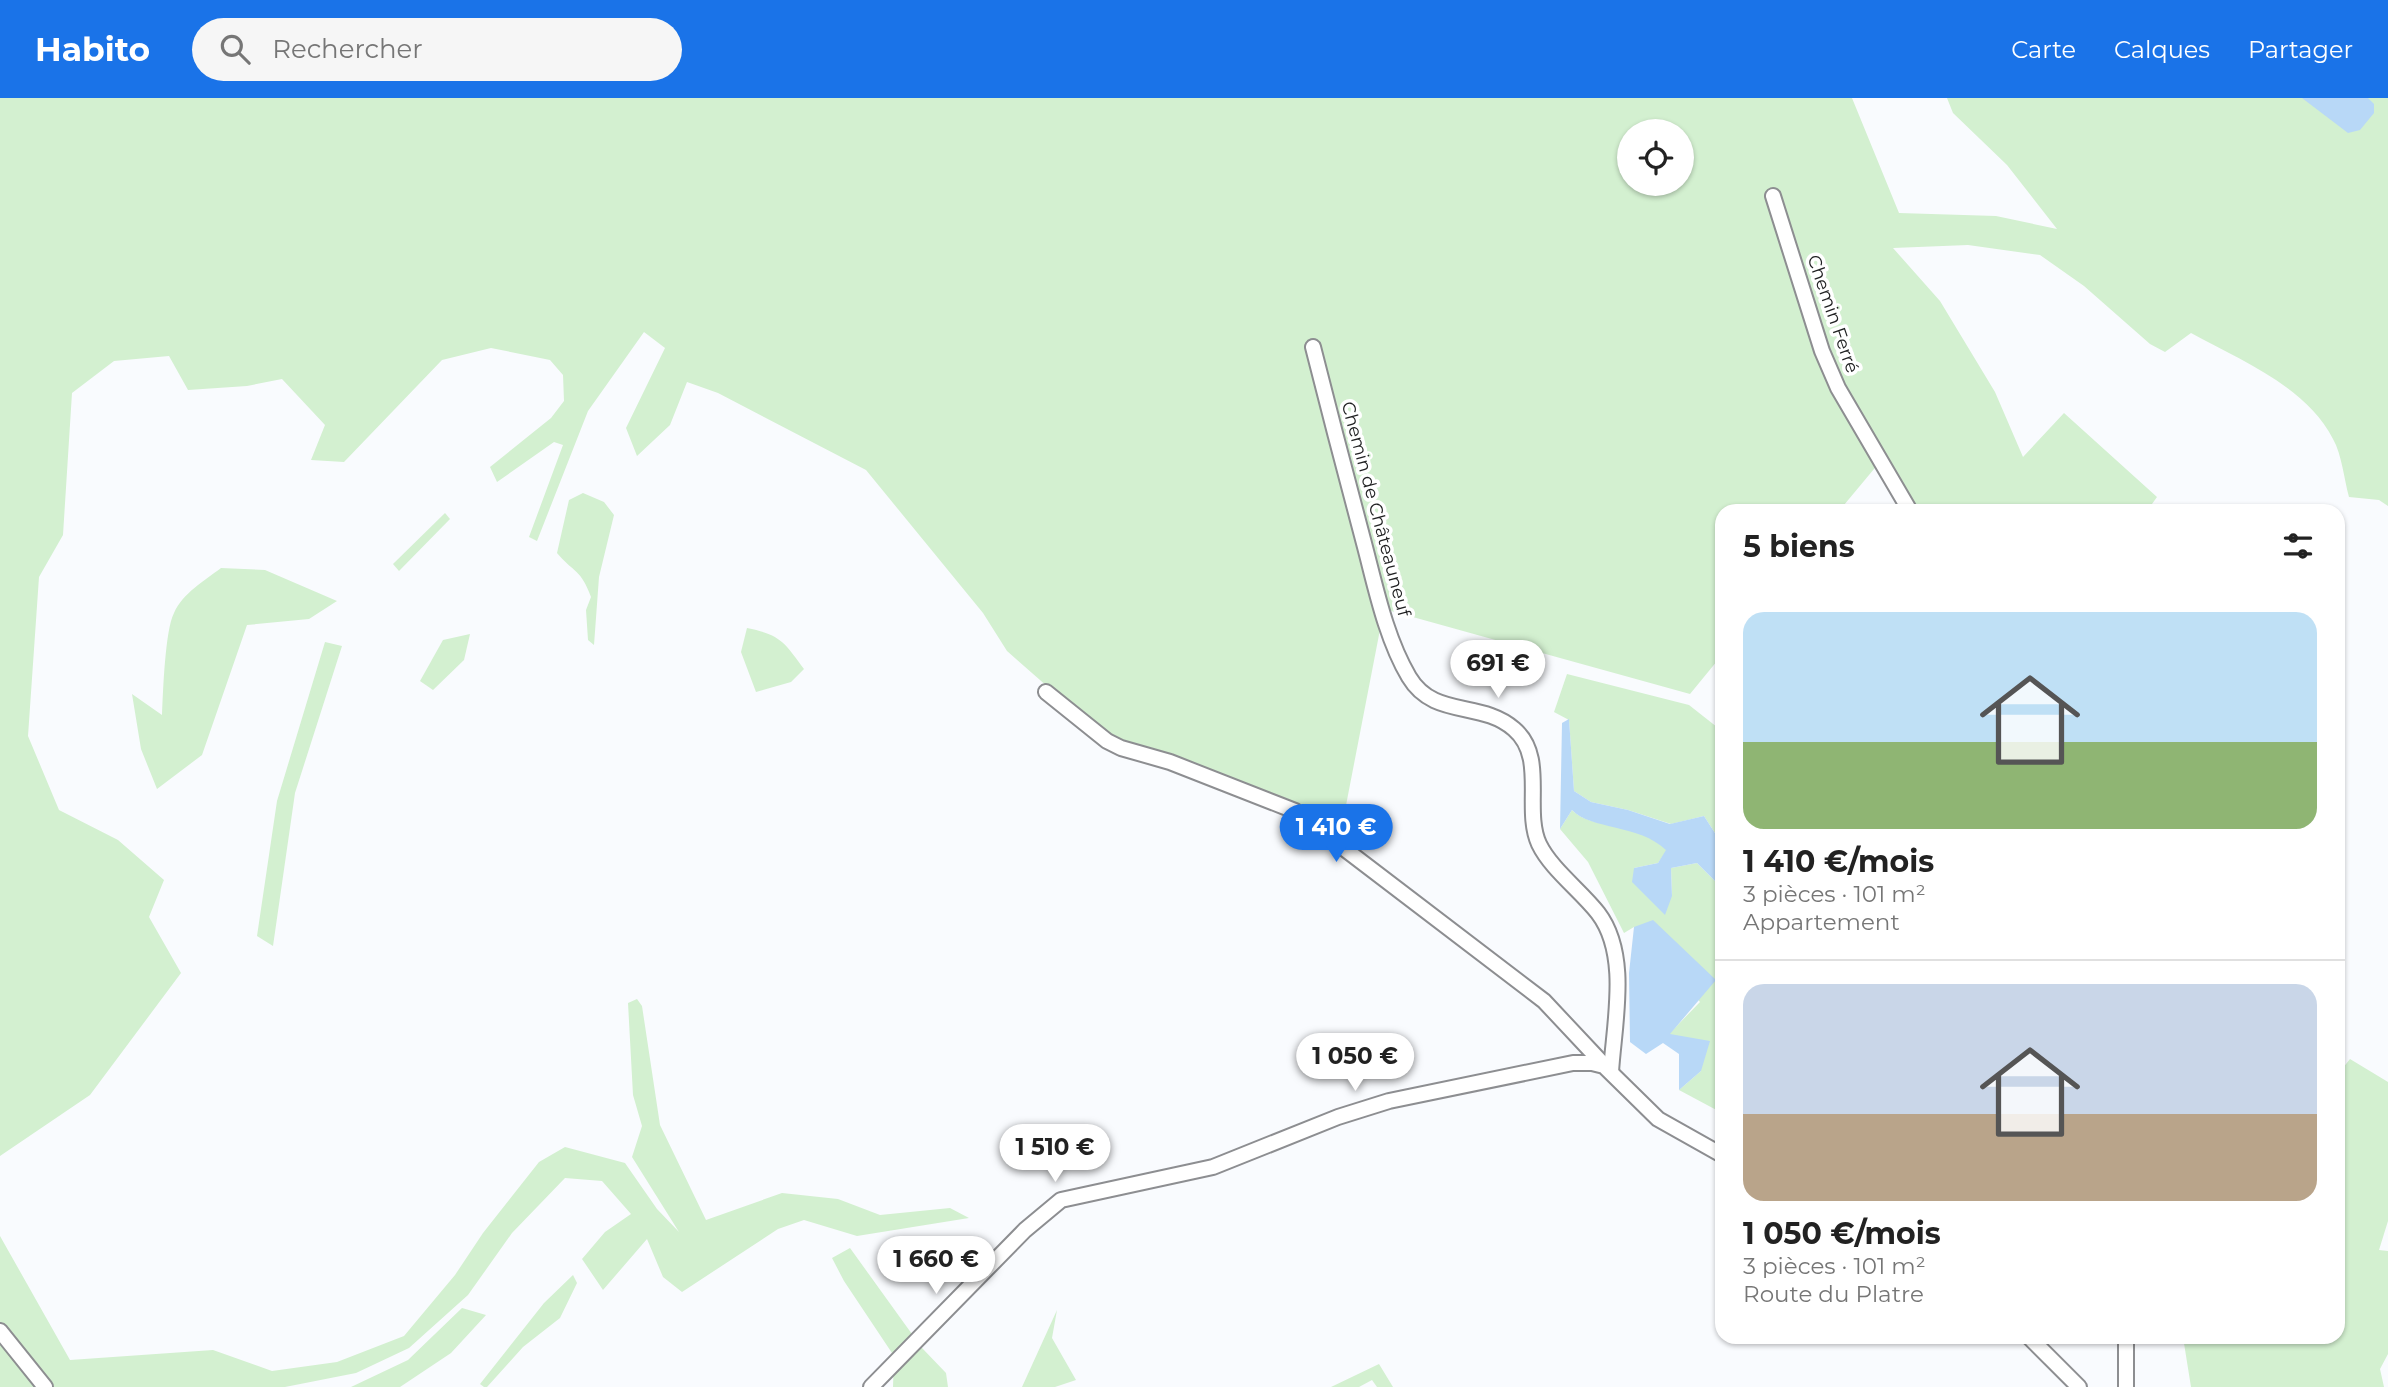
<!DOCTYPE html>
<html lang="fr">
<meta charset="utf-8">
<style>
:root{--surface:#fff;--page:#f6f6f6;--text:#222;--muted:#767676;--line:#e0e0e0;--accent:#1a73e8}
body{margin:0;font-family:Montserrat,sans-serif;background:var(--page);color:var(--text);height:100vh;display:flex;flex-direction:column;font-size:26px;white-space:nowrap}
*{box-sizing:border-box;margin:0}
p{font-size:23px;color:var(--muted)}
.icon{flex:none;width:38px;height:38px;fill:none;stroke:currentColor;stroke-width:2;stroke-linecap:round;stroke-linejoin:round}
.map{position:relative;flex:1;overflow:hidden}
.sheet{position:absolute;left:1715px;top:406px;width:630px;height:840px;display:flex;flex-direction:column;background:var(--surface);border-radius:21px;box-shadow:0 2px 5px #0004}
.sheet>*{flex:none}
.controls{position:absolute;left:1617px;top:21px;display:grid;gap:14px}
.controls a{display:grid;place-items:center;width:77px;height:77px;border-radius:50%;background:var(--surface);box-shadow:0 2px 5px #0004;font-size:35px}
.price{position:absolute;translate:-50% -60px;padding:0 16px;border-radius:24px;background:#fff;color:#222;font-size:23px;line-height:46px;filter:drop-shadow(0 2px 4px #0008)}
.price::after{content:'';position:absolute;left:50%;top:42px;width:21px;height:16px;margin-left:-10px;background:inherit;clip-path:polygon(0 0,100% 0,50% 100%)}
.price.active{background:var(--accent);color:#fff}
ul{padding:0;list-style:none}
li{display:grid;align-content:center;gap:14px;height:371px;padding:0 28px}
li+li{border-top:2px solid var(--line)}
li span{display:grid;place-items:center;height:217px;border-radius:21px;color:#555}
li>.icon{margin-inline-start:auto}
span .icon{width:126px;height:126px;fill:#fffc;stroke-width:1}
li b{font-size:30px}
h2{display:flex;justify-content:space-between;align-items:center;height:84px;padding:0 28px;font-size:30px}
header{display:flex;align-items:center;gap:42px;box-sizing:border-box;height:98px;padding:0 35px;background:var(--accent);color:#fff}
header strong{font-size:33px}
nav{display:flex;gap:38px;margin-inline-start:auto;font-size:24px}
.search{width:490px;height:63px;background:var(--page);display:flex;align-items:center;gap:18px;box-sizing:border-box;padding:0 24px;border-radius:38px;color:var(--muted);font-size:26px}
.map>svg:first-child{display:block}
.green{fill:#d3f0d0;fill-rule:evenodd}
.water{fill:#b8d8f7}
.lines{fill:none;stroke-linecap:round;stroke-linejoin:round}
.minor-casing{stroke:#8d8e91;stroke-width:18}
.minor{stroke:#fff;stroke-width:14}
.labels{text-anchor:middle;stroke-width:7;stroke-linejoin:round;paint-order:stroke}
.street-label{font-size:18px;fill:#202122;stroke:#fff}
</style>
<header>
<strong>Habito</strong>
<div class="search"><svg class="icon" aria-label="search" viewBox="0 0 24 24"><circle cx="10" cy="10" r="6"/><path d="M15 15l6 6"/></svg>Rechercher</div>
<nav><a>Carte</a><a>Calques</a><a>Partager</a></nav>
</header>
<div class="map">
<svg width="2388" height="1289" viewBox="0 0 2388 1289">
<rect width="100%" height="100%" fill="#f9fbfe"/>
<g class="green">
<path d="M 0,0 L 1852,0 L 1899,115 L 1996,118 L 2057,131 L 2007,67 L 1953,15 L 1947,0 L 2388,0 L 2388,408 L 2379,402 L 2349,399 C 2344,381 2342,357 2333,341 C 2306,288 2240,262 2191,235 L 2165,254 L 2150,246 L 2084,188 L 2040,157 L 1968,147 L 1893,150 L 1940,203 L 1995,294 L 2023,359 L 2064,315 L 2157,399 L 2147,413 L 1918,413 L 1884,359 L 1839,413 L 1722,413 L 1722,557 L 1690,596 L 1384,511 L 1342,728 L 1105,639 L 1007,553 L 983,515 L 866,372 L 718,295 L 687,284 L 670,327 L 637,358 L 626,330 L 665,250 L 644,234 L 588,313 L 537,443 L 529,439 L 563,347 L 554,344 L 497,384 L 490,369 L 551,320 L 564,303 L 563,277 L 550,262 L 491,250 L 442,262 L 344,364 L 311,362 L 325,327 L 282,281 L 247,288 L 188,292 L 169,258 L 114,263 L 72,295 L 63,437 L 39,479 L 28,638 L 59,712 L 118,742 L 164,782 L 149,819 L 181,875 L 90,997 L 0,1058 ZM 1629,33 L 1682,33 L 1682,86 L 1629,86 Z"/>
<path d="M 583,395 L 604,404 L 614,417 L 599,479 L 594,547 L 588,542 L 586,512 L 591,499 C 581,471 574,475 557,455 L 569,402 Z"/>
<path d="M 445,415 L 450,421 L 399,473 L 393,466 Z"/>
<path d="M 221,470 L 265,472 L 337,503 L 309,521 L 247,527 L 202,657 L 157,691 L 141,651 L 132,596 L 162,617 C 163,595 165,532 174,515 C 183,495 204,483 221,470 Z"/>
<path d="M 747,530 C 781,537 784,544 804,571 L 791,584 L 756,594 L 741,554 Z"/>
<path d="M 470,536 L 464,562 L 433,592 L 420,583 L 443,542 Z"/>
<path d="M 325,544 L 342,548 L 295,695 L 273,848 L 257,838 L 277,703 Z"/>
<path d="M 1567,576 L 1689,607 L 1722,633 L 1722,746 L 1704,718 L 1671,726 L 1628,712 L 1591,704 L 1574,693 L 1569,622 L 1554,614 Z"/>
<path d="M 1572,712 C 1586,726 1607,725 1626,730 C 1640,734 1656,742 1667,752 L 1658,765 L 1634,770 L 1672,798 L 1671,770 L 1697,765 L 1722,790 L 1722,1015 L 1679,992 L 1701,973 L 1669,936 L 1700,904 L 1634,829 L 1624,835 L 1588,764 L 1560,731 Z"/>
<path d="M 637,901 L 642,908 L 660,1027 L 706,1122 L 782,1095 L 838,1101 L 880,1117 L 950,1110 L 969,1120 L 857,1138 L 804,1122 L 778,1131 L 682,1194 L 663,1179 L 647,1141 L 603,1192 L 582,1161 L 605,1134 L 631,1116 L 602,1083 L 565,1080 L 512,1135 L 468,1197 L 409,1250 L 356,1275 L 285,1289 L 0,1289 L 0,1138 L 70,1262 L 213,1252 L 272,1273 L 337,1264 L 404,1238 L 455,1177 L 483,1135 L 539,1064 L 565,1049 L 625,1065 L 657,1111 L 679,1134 L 632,1059 L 642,1028 L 633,997 L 628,905 Z"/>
<path d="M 2350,961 L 2388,984 L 2388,1123 L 2379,1152 L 2388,1153 L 2388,1256 L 2380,1271 L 2384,1289 L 2191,1289 L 2183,1239 L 2338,1239 L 2338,976 Z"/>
<path d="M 850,1150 L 922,1250 L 946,1275 L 948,1289 L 893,1289 L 894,1258 L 844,1183 L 832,1160 Z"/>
<path d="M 573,1177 L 577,1185 L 560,1220 L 523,1249 L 487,1289 L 484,1289 L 480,1286 L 544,1205 Z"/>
<path d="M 462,1210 L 486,1217 L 451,1255 L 400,1289 L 351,1289 L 408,1262 Z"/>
<path d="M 1057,1212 L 1052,1240 L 1076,1282 L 1055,1289 L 1022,1289 Z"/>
<path d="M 1379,1266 L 1393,1289 L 1377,1289 L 1372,1282 L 1359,1289 L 1331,1289 Z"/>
</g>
<g class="water">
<path d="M 2302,0 L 2368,0 L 2374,6 L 2374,15 L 2360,32 L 2348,35 Z"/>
<path d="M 1569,621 L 1574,693 L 1591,704 L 1628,712 L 1670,726 L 1704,718 L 1722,746 L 1722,790 L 1697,765 L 1671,770 L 1672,798 L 1665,817 L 1632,784 L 1634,770 L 1658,765 L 1666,752 C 1639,726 1591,732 1572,712 L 1560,731 L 1562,625 Z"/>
<path d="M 1653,822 L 1716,882 L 1670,936 L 1710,943 L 1701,973 L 1679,992 L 1679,956 L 1663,945 L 1646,956 L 1630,944 L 1629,875 L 1634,829 Z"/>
</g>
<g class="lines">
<g class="minor-casing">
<g id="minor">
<path d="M 1773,98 L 1822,253 L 1838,290 L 1910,413"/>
<path d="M 1313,249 C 1330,316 1347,382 1365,449 C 1376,491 1386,540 1409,579 C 1434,621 1481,602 1514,631 C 1547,659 1523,711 1539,746 C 1551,771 1581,793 1598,815 C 1630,857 1614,925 1611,974"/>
<path d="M 1046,594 L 1107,643 L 1121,650 L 1170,664 L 1295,713 L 1544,903 L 1605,968"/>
<path d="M 0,1233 L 45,1289"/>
<path d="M 2029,1239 L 2079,1289"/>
<path d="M 2126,1239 L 2126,1289"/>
<path d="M 871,1289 L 1025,1132 L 1061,1102 L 1213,1069 L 1338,1019 L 1389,1003 L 1573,965 L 1592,965 L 1604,968 L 1658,1021 L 1722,1057"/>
</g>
</g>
<use href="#minor" class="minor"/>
</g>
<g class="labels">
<g class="street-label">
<text transform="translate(1833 216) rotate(71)" y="6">Chemin Ferré</text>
<text transform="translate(1376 411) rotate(75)" y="6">Chemin de Châteauneuf</text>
</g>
</g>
</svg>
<div class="controls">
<a><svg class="icon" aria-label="locate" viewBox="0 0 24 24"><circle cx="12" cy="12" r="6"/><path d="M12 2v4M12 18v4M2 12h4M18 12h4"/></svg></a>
</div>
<b class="price" style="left:1498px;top:602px">691 €</b>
<b class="price active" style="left:1336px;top:766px">1 410 €</b>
<b class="price" style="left:1355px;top:995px">1 050 €</b>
<b class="price" style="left:1055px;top:1086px">1 510 €</b>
<b class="price" style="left:936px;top:1198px">1 660 €</b>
<section class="sheet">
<h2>5 biens<svg class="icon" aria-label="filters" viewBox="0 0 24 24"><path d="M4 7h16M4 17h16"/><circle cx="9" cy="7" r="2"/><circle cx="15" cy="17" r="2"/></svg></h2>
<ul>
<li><span style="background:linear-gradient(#bfe0f5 60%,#8fb573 0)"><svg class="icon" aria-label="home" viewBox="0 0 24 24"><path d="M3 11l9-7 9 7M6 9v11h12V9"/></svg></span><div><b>1 410 €/mois</b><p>3 pièces · 101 m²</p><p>Appartement</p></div></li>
<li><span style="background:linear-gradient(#c9d6e8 60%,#b9a48a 0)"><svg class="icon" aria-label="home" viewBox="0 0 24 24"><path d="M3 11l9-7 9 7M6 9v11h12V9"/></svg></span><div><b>1 050 €/mois</b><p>3 pièces · 101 m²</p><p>Route du Platre</p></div></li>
</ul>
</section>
</div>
